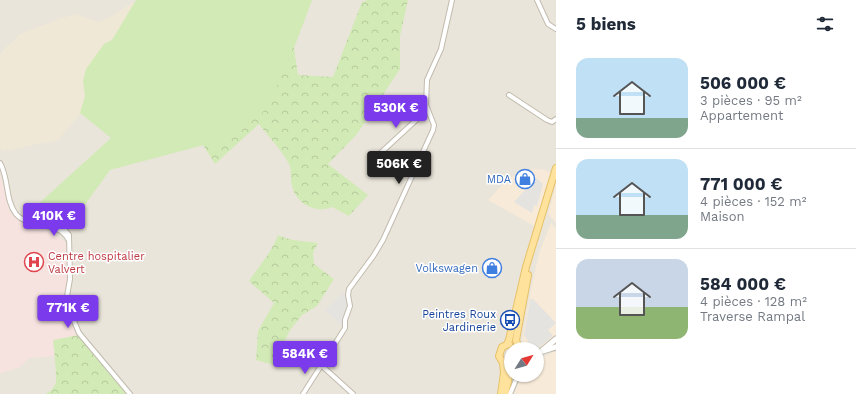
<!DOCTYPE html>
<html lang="fr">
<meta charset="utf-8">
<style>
:root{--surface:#fff;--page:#f6f6f7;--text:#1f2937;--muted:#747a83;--line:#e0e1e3;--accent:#7c3aed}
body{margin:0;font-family:"Work Sans",sans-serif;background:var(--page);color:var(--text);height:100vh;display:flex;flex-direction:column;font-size:15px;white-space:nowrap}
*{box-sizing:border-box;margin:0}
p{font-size:13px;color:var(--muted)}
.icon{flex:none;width:22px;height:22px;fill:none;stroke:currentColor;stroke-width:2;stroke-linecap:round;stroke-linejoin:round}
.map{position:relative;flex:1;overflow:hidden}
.side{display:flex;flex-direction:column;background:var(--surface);width:300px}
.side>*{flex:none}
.needle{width:26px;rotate:53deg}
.tools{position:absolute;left:504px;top:342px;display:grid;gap:8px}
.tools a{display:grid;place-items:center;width:40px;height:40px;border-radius:50%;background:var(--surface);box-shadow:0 1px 3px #0004;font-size:20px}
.price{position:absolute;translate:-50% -34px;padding:0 9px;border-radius:4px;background:var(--accent);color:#fff;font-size:13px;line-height:26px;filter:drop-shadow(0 1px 2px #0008)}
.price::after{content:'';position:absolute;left:50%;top:24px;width:12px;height:9px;margin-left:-6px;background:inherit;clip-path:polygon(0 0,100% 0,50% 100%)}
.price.on{background:#222;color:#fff}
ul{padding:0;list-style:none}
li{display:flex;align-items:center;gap:12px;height:100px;padding:0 20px}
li+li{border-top:1px solid var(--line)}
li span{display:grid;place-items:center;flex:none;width:112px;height:80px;border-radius:12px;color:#555}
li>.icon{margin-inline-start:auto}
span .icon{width:48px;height:48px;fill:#fffc;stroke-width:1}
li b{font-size:17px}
h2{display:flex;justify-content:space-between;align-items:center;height:48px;padding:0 20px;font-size:17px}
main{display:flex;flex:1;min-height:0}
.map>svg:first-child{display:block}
.residential{fill:#eae5da;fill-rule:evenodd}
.commercial{fill:#f7ead8}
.education{fill:#efe8d6}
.medical{fill:#f6e3e0}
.forest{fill:url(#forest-crowns)}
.garden{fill:#d2eab5}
.parking{fill:#e5e3e0}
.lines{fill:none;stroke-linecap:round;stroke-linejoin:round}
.minor-casing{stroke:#c2bbae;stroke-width:6}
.tertiary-casing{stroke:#c2bbae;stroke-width:7}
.primary-casing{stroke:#e6c16a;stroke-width:8}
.minor{stroke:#fff;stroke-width:4}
.tertiary{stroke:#fff;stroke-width:5}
.primary{stroke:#ffe39c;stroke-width:6}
.labels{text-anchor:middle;stroke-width:3;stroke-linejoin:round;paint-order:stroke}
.shop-label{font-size:11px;fill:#366cbe;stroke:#fff;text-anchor:end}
.health-label{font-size:11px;fill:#be3a42;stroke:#fff;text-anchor:start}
.transit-label{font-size:11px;fill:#164399;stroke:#fff;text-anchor:end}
</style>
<main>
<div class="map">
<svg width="556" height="394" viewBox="0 0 556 394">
<defs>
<pattern id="forest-crowns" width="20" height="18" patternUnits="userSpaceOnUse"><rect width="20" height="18" fill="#d2eab5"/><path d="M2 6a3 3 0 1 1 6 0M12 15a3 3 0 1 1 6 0" fill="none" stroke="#b6ca9c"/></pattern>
</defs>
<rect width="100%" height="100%" fill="#f6f3ec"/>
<path class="residential" d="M 0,0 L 556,0 L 556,394 L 0,394 ZM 511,349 L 537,349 L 537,375 L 511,375 Z"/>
<g class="commercial">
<path d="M 539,169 L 546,170 L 552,174 L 534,226 L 488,200 L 502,185 L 516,174 L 525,170 Z"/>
<path d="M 556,184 L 556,223 L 548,214 Z"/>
<path d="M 551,223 L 556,228 L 556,335 L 537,351 L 537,349 L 526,349 L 522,341 L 530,295 L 539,253 Z"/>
<path d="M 553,352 L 556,352 L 556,394 L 514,394 L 520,380 L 520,375 L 537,375 L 537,360 Z"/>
</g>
<path class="education" d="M 135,1 L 125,21 L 112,41 L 104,44 L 83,81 L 85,96 L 82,112 L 58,140 L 3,151 L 0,148 L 0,55 L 6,47 L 16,39 L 18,35 L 35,28 L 74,14 L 99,22 L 112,16 Z"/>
<path class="medical" d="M 0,173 L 10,212 L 19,221 L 50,231 L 68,244 L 69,279 L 65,303 L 77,339 L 53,342 L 53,347 L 56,352 L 54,356 L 29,358 L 20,367 L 2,373 L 0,373 Z"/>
<g class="forest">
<path d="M 281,0 L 312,0 L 294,48 L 298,75 L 333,77 L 362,2 L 368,0 L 408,0 L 400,36 L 400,69 L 357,134 L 328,164 L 368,195 L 349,216 L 332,207 C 316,214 296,204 292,186 C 290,179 292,170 289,164 C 284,153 267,135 259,124 L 215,164 L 203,145 L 212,121 Z"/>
<path d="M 278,235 C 290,241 304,241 318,243 L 313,253 L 314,264 L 334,279 L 317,306 L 302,315 L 290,330 L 282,346 L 278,366 L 256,360 L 258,331 L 274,303 L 249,281 C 259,266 272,252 278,235 Z"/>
<path d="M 79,335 L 128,392 L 125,394 L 46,394 C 51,391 54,388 56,382 C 57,380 54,347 53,340 Z"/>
</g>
<path class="garden" d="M 136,0 L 311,0 L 303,24 L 277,86 L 280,93 L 262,113 L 230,138 L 110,170 L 71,224 L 66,224 L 67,217 L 48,214 L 44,221 L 25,216 L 111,138 L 80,113 L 85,96 L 83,81 L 86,69 L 104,44 L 112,40 Z"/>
<g class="parking">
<path d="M 536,178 L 543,184 L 537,206 L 534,205 L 532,213 L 514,202 Z"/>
<path d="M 343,293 L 345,295 L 347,305 L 342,326 L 325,310 Z"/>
<path d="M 530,299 L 533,299 L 556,323 L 548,330 L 553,336 L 537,349 L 535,347 L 533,349 L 524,335 Z"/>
</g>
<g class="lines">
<g class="minor-casing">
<g id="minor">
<path d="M 537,0 L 548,24 L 556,29"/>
<path d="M 509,95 L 547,120 L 552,122 L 556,119"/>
<path d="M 374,159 L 427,110"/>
<path d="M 0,163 C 9,178 5,200 16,214 C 29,229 58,220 68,239"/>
<path d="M 46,226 L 63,228 L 69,235 L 70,279 L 66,302 L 79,333 L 130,394"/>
<path d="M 321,365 L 353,394"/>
<path d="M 303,394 L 345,328 L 345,320 L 350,306 L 348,295 L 349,289 L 374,255 L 383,240 L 433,130 L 434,125 L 426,105 L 427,80 L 441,49 L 452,0"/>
<path d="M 510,394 L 518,375"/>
</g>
</g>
<g class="tertiary-casing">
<g id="tertiary">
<path d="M 543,351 L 556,347"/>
<path d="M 537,355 L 556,339"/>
</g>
</g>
<g class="primary-casing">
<g id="primary">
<path d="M 507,344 L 509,340 L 526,267 L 556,168"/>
<path d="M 509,344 L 502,347 L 499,356 L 503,363 L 511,366"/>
<path d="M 518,346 L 516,340 L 528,275"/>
<path d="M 501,394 L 504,373 L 503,363"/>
<path d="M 505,394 L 511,368"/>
</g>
</g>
<use href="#minor" class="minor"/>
<use href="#tertiary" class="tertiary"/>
<use href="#primary" class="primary"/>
</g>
<defs>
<g id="shop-ring" transform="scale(1)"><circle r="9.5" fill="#fff" stroke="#3f7fe0" stroke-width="1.5"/><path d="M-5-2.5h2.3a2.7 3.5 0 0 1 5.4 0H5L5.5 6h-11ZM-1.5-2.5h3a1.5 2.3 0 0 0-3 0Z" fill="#3f7fe0"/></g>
<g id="hospital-ring" transform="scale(1)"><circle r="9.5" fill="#fff" stroke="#e0444e" stroke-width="1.5"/><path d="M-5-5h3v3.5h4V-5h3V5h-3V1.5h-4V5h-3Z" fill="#e0444e"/></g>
<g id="bus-ring" transform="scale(1)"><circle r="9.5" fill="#fff" stroke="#1a4fb4" stroke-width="1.5"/><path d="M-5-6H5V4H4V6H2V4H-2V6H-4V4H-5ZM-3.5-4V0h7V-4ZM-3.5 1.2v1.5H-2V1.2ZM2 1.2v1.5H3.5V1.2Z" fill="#1a4fb4"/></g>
</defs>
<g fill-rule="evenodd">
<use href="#shop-ring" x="525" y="179"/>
<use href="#hospital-ring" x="34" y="262"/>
<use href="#shop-ring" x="492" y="268"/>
<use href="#bus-ring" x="510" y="320"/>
</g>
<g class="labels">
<g class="shop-label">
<text x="511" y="183">MDA</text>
<text x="478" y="272">Volkswagen</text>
</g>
<g class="health-label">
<text x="48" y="260">Centre hospitalier<tspan x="48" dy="13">Valvert</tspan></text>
</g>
<g class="transit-label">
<text x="496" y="318">Peintres Roux<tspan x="496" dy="13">Jardinerie</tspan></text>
</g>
</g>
</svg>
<div class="tools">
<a><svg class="needle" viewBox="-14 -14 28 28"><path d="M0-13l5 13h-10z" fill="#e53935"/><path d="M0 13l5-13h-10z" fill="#747a83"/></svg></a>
</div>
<b class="price" style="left:396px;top:129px">530K €</b>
<b class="price on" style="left:399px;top:185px">506K €</b>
<b class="price" style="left:54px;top:237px">410K €</b>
<b class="price" style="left:68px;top:329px">771K €</b>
<b class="price" style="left:305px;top:375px">584K €</b>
</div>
<section class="side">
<h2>5 biens<svg class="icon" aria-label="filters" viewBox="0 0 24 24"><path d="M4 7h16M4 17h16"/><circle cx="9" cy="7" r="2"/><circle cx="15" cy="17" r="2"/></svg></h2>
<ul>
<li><span style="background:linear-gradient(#bfe0f5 75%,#7fa58c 0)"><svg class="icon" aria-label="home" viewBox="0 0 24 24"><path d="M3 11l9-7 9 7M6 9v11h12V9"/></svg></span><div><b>506 000 €</b><p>3 pièces · 95 m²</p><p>Appartement</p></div></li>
<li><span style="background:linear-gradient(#bfe0f5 70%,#7fa58c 0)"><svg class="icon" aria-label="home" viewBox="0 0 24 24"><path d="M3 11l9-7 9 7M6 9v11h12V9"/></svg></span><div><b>771 000 €</b><p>4 pièces · 152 m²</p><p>Maison</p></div></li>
<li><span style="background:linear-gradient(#c9d6e8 60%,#8fb573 0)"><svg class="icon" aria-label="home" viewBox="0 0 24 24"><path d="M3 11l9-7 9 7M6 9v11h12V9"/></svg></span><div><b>584 000 €</b><p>4 pièces · 128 m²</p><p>Traverse Rampal</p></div></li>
</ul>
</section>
</main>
